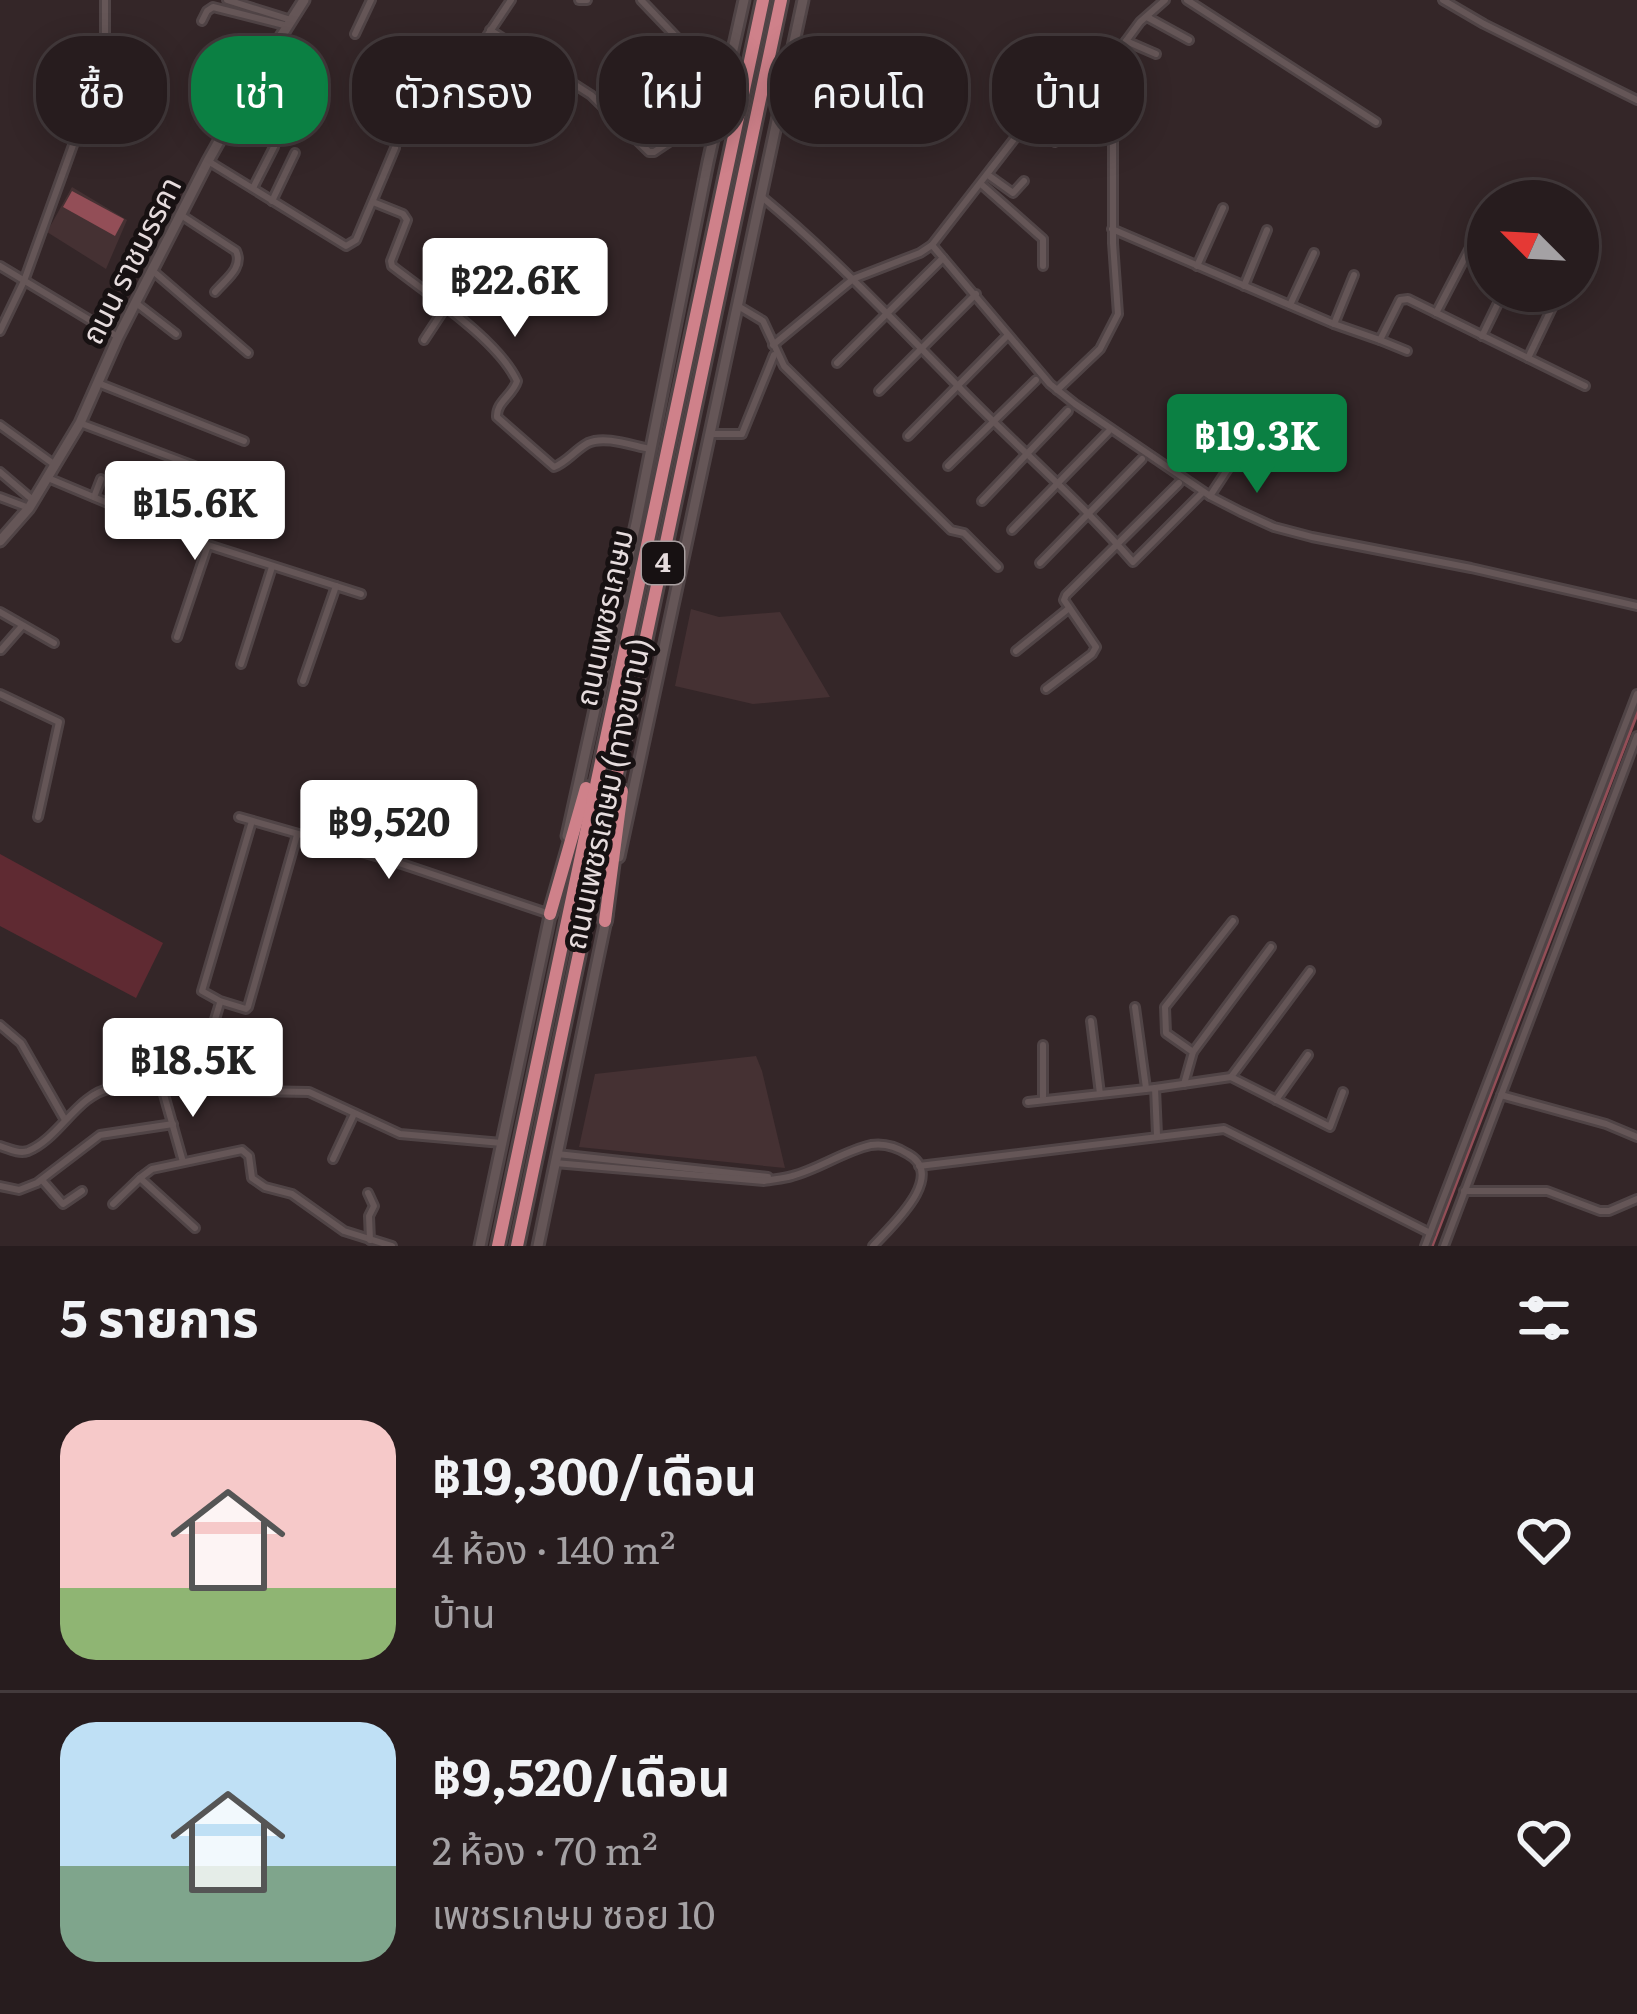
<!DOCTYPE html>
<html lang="th">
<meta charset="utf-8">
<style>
:root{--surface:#271c1e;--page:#33292b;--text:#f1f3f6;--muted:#a4a1a4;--line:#433a3c;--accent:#0b8043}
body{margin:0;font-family:Literata,"Noto Sans Thai",serif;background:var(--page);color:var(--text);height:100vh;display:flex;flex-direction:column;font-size:45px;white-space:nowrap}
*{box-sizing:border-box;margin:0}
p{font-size:39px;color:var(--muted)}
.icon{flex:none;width:66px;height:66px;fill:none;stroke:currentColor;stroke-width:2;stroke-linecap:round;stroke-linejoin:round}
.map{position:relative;height:1246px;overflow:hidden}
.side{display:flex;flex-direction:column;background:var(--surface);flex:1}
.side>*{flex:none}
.top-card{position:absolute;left:36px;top:36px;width:1566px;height:108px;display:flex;gap:24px}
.needle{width:78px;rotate:294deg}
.controls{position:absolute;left:1467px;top:180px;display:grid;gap:24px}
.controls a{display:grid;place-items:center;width:132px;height:132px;border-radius:50%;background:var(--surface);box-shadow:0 6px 30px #0003,0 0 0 3px var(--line);font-size:60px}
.price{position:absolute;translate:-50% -102px;padding:0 27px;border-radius:12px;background:#fff;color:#222;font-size:39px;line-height:78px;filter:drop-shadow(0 3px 6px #0008)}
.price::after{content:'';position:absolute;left:50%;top:72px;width:36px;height:27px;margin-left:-18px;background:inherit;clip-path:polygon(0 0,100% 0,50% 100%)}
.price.current{background:var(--accent);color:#fff}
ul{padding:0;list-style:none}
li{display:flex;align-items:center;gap:36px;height:300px;padding:0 60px}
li+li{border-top:3px solid var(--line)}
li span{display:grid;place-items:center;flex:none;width:336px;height:240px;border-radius:36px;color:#555}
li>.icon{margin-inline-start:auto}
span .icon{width:144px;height:144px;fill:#fffc;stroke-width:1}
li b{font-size:51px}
h2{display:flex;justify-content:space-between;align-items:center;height:144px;padding:0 60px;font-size:51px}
.tag{padding:0 42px;border-radius:48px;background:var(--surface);box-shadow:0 6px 30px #0003,0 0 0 3px var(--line);font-size:42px;line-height:108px}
.tag.current{background:var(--accent);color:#fff}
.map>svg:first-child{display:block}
.built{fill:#453133}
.green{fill:#5f2a32}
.water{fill:#934e57}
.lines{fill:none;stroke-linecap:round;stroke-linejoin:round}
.canal{stroke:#934e57;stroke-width:9}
.street-casing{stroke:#504446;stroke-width:12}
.secondary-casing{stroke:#504446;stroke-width:15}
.highway-casing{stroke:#504446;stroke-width:18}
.street{stroke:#655657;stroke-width:6}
.secondary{stroke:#655657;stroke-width:9}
.highway{stroke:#cf818a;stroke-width:12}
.labels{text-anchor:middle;stroke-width:10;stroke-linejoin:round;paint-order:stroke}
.shield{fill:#171112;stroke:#a89fa0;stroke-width:3}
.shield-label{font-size:27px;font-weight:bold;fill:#e6dcdd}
.street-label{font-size:30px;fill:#e6dcdd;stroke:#171112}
</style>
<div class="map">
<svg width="1637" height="1246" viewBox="0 0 1637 1246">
<rect width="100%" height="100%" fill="#342628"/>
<g class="built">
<path d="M 72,187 L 127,220 L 106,269 L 47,232 Z"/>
<path d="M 691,609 L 719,617 L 780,612 L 830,697 L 753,704 L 675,686 Z"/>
<path d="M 756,1056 L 762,1071 L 785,1168 L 579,1147 L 595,1074 Z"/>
</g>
<path class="green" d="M 0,854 L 163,943 L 136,998 L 0,926 Z"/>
<path class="water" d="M 72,191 L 124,219 L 115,236 L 63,207 Z"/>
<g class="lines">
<path class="canal" d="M 1429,1246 L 1637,706"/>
<g class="street-casing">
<g id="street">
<path d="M 227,0 L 291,20"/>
<path d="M 579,0 L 587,0"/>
<path d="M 641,0 L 725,88"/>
<path d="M 1187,0 L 1376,122"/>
<path d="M 1443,0 L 1484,24 L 1637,100"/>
<path d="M 1147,17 L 1189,40"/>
<path d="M 202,21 L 207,11 L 213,7 L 288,26"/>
<path d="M 490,30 L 591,95 L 649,152 L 654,152 L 702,120 L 718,119"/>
<path d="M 355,34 L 371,0"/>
<path d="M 1126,41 L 1156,54"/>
<path d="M 420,45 L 516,109"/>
<path d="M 472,56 L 518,79"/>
<path d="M 430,121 L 511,0"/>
<path d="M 208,161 L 346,246 L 356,240 L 395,148"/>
<path d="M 988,175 L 1013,193 L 1024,181"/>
<path d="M 981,184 L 1043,239 L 1043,266"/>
<path d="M 253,188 L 274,147"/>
<path d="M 762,197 C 831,254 893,320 956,384 C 1014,444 1078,499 1133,562 L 1203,492"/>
<path d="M 272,201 L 295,153"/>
<path d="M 373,202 L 403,214 L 407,220 L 391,261 L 392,266 C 429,295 498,340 517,381 C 513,395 496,402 497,417 L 554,467 C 567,462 575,450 588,443 C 605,435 633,446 650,449"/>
<path d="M 181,215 L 236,251 C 244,268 225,280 215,292"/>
<path d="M 1112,229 L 1334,324 L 1380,340 L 1400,300 L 1408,299 L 1585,386"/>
<path d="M 932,245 L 1022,129 L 1028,126 L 1035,127 L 1055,142"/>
<path d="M 0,266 L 118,337"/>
<path d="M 1197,266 L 1223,208"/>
<path d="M 153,271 L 248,353"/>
<path d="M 1244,286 L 1267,230"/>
<path d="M 136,303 L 176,334"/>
<path d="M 1290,305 L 1314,253"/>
<path d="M 738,306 L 763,321 L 784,366 L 951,530 L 964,533 L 998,567"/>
<path d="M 1436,313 L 1485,219"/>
<path d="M 1334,324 L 1354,275"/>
<path d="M 0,331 L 24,281 L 94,87 L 105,48 L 105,0"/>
<path d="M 1482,336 L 1504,291"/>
<path d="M 424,340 L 445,308"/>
<path d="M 1380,340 L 1407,351"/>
<path d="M 773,345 L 853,279 L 920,253 L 932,245 L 1050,384 L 1075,404 L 1210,496 L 1241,512 L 1274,527 L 1312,537 L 1471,568 L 1637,606"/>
<path d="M 1528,358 L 1560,291"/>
<path d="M 837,363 L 943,258"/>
<path d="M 98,383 L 244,441"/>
<path d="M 1057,390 L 1100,349 L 1118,314 L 1113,243 L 1113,79 L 1126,41 L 1140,22 L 1165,0"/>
<path d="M 879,391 L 976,294"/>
<path d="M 80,423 L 232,480"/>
<path d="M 0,425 L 55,465"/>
<path d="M 711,434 L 742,434 L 774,355"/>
<path d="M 908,436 L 1007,336"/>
<path d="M 948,466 L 1036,380"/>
<path d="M 0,472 L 34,501"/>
<path d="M 48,478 L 208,545 L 361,594"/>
<path d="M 1210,496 L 1231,464"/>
<path d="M 0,497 L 29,508"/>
<path d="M 94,497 L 101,479"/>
<path d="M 982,501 L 1068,411"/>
<path d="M 140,517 L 152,491"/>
<path d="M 1012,530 L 1108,432"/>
<path d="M 1040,563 L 1142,459"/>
<path d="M 0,612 L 54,643"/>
<path d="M 177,637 L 208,545"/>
<path d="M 1,650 L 22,626"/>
<path d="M 1016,651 L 1068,609"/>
<path d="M 241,664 L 272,567"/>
<path d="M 303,681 L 336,586"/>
<path d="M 1046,689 L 1092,654 L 1096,647 L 1064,600 L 1066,595 L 1179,483"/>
<path d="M 0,694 L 59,722 L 38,817"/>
<path d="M 239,817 L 393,861 L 550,914"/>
<path d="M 252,821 L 202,991 L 220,1001 L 246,1009 L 248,1007 L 297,835"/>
<path d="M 1135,1007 L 1146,1088"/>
<path d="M 1091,1021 L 1100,1094"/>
<path d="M 0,1025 L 21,1043 L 65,1120"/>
<path d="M 1043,1045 L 1043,1100"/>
<path d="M 1193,1052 L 1271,947"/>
<path d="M 1231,1077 L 1310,971"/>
<path d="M 1184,1084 L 1193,1052 L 1166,1033 L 1165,1007 L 1233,921"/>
<path d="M 1155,1088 L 1231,1077 L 1330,1127 L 1343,1092"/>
<path d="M 163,1091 L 183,1162"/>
<path d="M 193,1091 L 220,1003"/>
<path d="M 1501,1095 L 1606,1124 L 1637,1137"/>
<path d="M 1276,1100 L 1308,1055"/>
<path d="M 1028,1102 L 1155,1088 L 1157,1135"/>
<path d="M 0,1146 C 9,1149 19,1154 28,1151 C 60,1138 77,1094 112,1088 L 309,1092 L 400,1134 L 502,1143"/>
<path d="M 557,1154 L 768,1177"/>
<path d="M 333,1159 L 354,1114"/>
<path d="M 555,1163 L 764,1181 C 773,1179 783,1179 792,1176 C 819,1169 844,1151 871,1145 C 884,1143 897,1147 908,1154 C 948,1176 890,1227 873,1246"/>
<path d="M 919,1166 L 1224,1129 L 1430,1233"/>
<path d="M 140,1178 L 152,1169 L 242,1150 L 249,1156 L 252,1178 L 265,1187 L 292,1194 L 344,1231 L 392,1246"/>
<path d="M 42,1180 L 63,1204 L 82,1191"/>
<path d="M 0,1186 L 19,1190 L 37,1183 L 100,1135 L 173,1124"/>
<path d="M 1464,1191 L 1547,1191 L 1600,1211 L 1609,1211 L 1637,1199"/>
<path d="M 368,1193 L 374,1206 L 369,1216 L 370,1240"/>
<path d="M 113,1204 L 140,1178 L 195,1228"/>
<path d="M 1425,1246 L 1637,694"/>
<path d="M 1444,1246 L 1637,736"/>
</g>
</g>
<g class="secondary-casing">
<g id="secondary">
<path d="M 0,541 L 29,508 L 80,423 L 118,337 L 208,161 L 251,84 L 304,0"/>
<path d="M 567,836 L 637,519 L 708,162 L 744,0"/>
<path d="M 619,857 L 803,0"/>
<path d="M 480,1246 L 551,911"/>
<path d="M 538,1246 L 607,915"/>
</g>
</g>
<g class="highway-casing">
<g id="highway">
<path d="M 550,914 L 586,788"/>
<path d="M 605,921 L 622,791"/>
<path d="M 498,1246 L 763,0"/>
<path d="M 517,1246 L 781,0"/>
</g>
</g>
<use href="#street" class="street"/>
<use href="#secondary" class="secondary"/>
<use href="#highway" class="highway"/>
</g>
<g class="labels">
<rect class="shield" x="642" y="542" width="42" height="42" rx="9"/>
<g class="shield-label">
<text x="663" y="572">4</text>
</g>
<g class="street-label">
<text transform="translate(132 261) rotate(-63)" y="10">ถนน ราชมรรคา</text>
<text transform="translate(605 618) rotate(-78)" y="10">ถนนเพชรเกษม</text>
<text transform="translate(608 794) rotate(-78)" y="10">ถนนเพชรเกษม (ทางขนาน)</text>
</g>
</g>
</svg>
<div class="controls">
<a><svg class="needle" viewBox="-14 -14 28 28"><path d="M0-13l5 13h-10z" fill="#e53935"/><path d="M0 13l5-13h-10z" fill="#a4a1a4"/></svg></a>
</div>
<b class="price" style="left:515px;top:340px">฿22.6K</b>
<b class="price current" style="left:1257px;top:496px">฿19.3K</b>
<b class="price" style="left:195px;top:563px">฿15.6K</b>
<b class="price" style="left:389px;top:882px">฿9,520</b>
<b class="price" style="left:193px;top:1120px">฿18.5K</b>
<div class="top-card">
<a class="tag">ซื้อ</a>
<a class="tag current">เช่า</a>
<a class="tag">ตัวกรอง</a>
<a class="tag">ใหม่</a>
<a class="tag">คอนโด</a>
<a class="tag">บ้าน</a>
</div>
</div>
<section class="side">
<h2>5 รายการ<svg class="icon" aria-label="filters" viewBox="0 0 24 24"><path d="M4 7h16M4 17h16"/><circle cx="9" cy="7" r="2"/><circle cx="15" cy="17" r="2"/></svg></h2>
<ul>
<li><span style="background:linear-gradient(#f6c9c9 70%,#8fb573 0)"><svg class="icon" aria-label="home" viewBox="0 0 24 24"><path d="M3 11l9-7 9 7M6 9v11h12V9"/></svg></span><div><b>฿19,300/เดือน</b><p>4 ห้อง · 140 m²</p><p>บ้าน</p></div><svg class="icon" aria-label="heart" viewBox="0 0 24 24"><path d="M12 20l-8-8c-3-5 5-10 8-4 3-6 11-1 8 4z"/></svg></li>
<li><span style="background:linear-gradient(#bfe0f5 60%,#7fa58c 0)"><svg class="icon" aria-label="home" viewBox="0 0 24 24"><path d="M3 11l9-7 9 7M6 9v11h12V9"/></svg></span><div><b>฿9,520/เดือน</b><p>2 ห้อง · 70 m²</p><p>เพชรเกษม ซอย 10</p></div><svg class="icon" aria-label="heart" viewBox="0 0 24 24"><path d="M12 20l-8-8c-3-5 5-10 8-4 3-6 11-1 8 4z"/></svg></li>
</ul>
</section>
